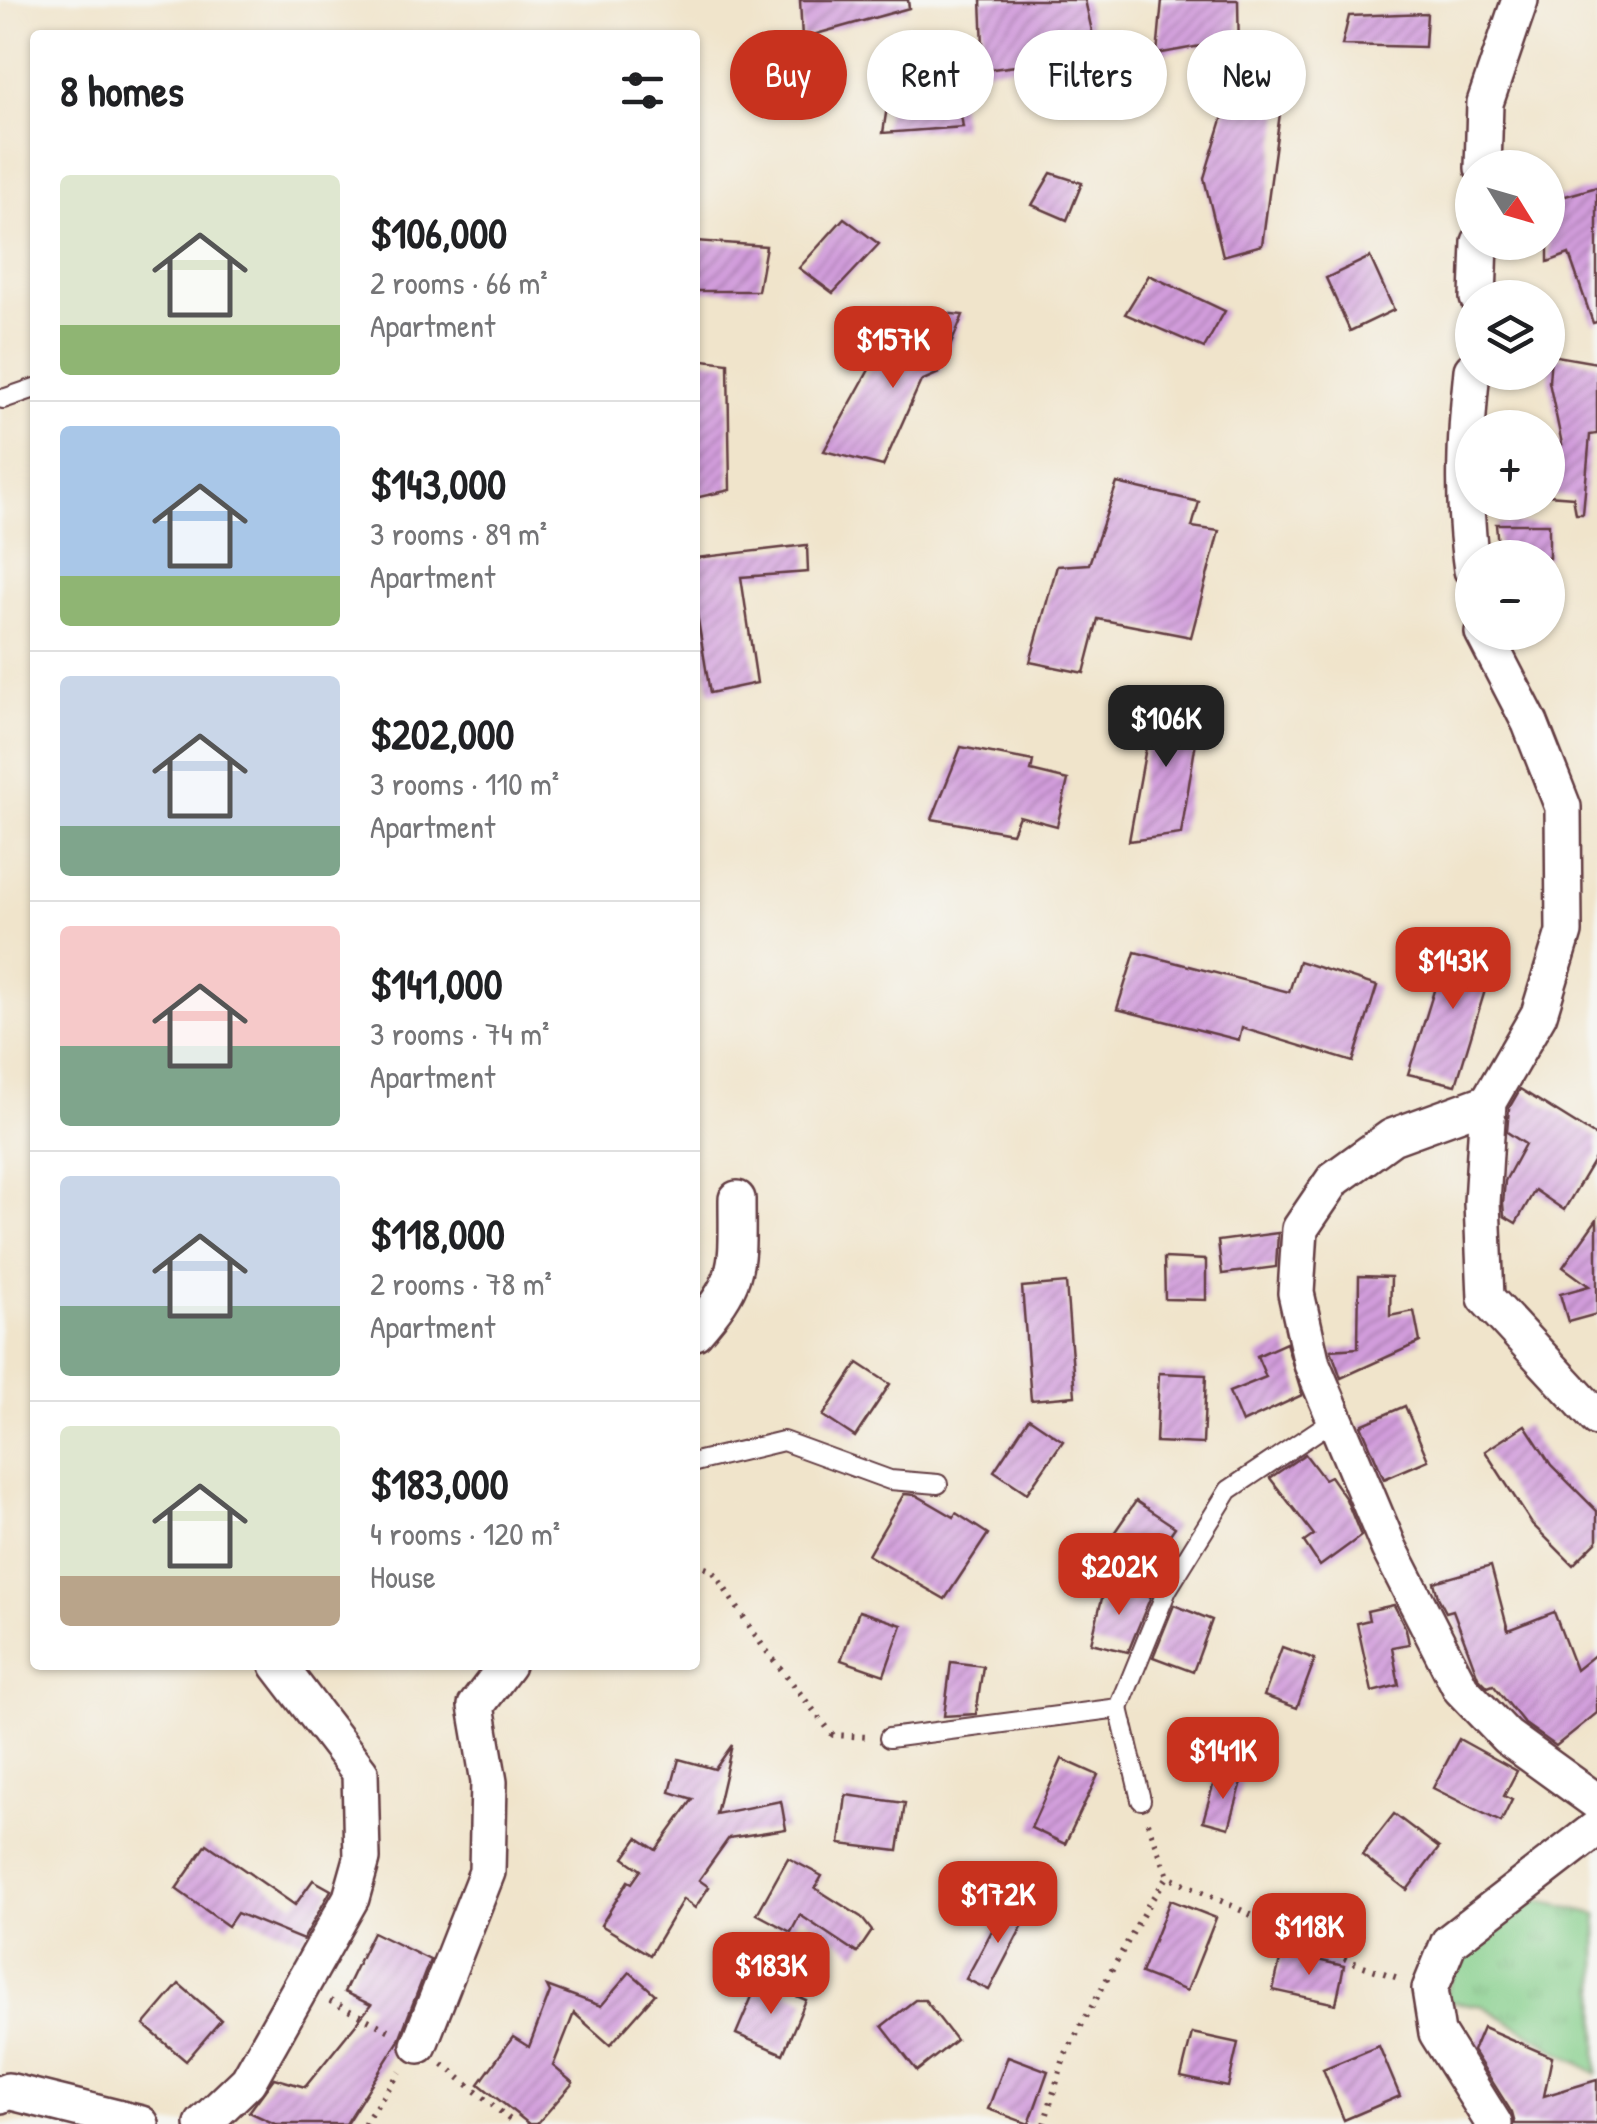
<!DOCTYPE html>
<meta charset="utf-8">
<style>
:root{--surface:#fff;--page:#f2f2f2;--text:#202124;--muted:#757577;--line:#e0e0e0;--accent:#c8321e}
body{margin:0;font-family:"Patrick Hand",sans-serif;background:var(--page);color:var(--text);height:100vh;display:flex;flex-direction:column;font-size:38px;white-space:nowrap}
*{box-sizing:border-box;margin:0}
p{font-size:32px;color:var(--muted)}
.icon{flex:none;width:55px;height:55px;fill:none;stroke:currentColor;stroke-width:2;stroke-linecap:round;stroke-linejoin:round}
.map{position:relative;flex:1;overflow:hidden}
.side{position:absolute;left:30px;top:30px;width:670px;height:1640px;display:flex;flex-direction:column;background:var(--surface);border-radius:10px;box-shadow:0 2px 8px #0004}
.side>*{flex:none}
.guide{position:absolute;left:730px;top:30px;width:715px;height:90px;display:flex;gap:20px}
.needle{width:65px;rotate:127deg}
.tools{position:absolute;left:1455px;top:150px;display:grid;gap:20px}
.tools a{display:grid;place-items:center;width:110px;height:110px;border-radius:50%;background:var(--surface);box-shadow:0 2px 8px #0004;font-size:50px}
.price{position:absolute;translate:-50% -85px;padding:0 22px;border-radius:20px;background:var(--accent);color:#fff;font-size:32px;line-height:65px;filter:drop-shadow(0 2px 5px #0008)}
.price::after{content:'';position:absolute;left:50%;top:60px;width:30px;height:22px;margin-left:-15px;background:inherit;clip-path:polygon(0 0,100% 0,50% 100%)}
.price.current{background:#222;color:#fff}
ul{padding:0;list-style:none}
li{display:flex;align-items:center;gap:30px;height:250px;padding:0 30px}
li+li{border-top:2px solid var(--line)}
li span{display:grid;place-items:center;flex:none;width:280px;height:200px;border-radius:10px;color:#555}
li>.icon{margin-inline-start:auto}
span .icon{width:120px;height:120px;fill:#fffc;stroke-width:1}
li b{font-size:42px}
h2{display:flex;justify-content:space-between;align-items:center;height:120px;padding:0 30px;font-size:42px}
.pill{padding:0 35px;border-radius:45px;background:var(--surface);box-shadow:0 2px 8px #0004;font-size:35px;line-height:90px}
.pill.current{background:var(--accent);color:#fff}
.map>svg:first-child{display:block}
.grass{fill:url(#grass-tufts);stroke:#68775c;stroke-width:2.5}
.building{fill:url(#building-hatch)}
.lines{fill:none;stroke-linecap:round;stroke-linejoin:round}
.lane-casing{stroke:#633d43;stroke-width:22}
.street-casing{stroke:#633d43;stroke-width:40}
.path{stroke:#633d43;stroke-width:6;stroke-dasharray:2.5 8;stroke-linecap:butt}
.lane{stroke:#fff;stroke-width:18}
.street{stroke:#fff;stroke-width:35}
</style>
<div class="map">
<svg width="1597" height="2124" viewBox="0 0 1597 2124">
<defs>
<pattern id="grass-tufts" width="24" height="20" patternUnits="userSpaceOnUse" patternTransform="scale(2.5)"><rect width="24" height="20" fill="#86cf8c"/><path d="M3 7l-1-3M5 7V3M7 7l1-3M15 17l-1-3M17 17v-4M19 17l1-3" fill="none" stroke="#75b179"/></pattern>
<pattern id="building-hatch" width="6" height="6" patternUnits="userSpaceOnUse" patternTransform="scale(2.5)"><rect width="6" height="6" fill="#d29ddc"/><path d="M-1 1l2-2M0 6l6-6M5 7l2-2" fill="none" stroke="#ac7fb3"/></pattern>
</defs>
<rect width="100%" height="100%" fill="#f6f6f2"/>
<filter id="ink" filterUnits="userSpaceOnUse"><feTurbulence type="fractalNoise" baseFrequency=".01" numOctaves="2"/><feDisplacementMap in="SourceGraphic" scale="20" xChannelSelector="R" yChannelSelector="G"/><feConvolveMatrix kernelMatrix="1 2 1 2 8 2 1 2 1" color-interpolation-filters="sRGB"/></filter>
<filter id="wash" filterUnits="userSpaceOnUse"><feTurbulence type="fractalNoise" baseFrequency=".0048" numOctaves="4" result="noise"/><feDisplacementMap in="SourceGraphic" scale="40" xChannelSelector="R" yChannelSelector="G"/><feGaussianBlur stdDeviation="2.25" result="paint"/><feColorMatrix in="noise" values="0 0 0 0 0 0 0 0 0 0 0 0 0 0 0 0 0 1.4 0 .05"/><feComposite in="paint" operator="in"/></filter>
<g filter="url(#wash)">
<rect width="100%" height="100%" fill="#f0e4cb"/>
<path class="grass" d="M 1531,1899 L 1597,1914 L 1597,2074 L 1483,2006 L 1444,2001 L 1469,1930 Z"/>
<g id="blocks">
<g class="building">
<path d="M 800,0 L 908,0 L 909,8 L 802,38 Z"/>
<path d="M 981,0 L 1085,0 L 1100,67 L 1069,85 L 1059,76 L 1041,76 L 1040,63 L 984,70 Z"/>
<path d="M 1162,0 L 1238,0 L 1239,56 L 1287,62 L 1262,245 L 1223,256 L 1204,178 L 1232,87 L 1197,87 L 1222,42 L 1157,54 Z"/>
<path d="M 1427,13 L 1425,47 L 1342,45 L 1349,16 Z"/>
<path d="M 953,67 L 963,127 L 883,133 L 893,68 Z"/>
<path d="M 1051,173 L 1082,183 L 1067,220 L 1032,205 Z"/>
<path d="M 1597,187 L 1597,322 L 1593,323 L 1569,254 L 1548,262 L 1548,201 Z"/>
<path d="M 844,218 L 879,244 L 833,293 L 799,268 Z"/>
<path d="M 695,241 L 766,246 L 758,291 L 695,291 Z"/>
<path d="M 1370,257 L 1394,310 L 1350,331 L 1326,278 Z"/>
<path d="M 1149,275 L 1225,311 L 1204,348 L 1125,314 Z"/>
<path d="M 921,311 L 963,315 L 939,373 L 921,381 L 883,466 L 824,451 L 870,368 L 890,367 Z"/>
<path d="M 1551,355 L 1597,363 L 1597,434 L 1590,435 L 1583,514 L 1576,514 L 1573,497 L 1548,495 L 1553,443 L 1562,444 L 1549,382 Z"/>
<path d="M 695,359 L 728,363 L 730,490 L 695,498 Z"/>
<path d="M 1117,483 L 1199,502 L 1192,527 L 1219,531 L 1191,637 L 1098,619 L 1084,673 L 1030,662 L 1057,566 L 1089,564 Z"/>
<path d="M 1496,524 L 1549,524 L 1549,558 L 1499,558 Z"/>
<path d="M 807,545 L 808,572 L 741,577 L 757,683 L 710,693 L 695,602 L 695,558 Z"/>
<path d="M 1155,698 L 1202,704 L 1181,834 L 1129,841 Z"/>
<path d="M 961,747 L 1033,761 L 1031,771 L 1068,780 L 1057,826 L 1019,816 L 1012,833 L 932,819 Z"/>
<path d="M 1451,936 L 1497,951 L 1456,1085 L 1408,1074 Z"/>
<path d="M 1135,952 L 1289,992 L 1299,961 L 1377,986 L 1353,1062 L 1242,1028 L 1239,1040 L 1117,1009 Z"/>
<path d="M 1520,1089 L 1597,1137 L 1597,1155 L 1564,1210 L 1535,1190 L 1516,1223 L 1504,1216 L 1503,1203 L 1505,1181 L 1525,1144 L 1507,1132 L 1509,1108 Z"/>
<path d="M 1597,1219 L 1597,1314 L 1568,1322 L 1560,1294 L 1589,1286 L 1563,1267 Z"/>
<path d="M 1278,1233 L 1276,1267 L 1222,1274 L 1218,1241 Z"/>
<path d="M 1164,1258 L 1206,1260 L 1206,1300 L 1165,1299 Z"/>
<path d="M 1359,1276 L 1391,1277 L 1390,1316 L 1414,1311 L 1420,1342 L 1341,1378 L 1331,1350 L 1358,1348 Z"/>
<path d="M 1066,1283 L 1075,1396 L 1031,1400 L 1022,1287 Z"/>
<path d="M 1286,1343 L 1302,1395 L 1242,1423 L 1229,1392 L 1266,1377 L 1257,1356 Z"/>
<path d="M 858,1363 L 890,1384 L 855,1437 L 823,1416 Z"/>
<path d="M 1159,1373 L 1206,1375 L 1203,1444 L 1156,1442 Z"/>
<path d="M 1405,1406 L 1428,1460 L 1384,1479 L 1361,1425 Z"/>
<path d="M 1029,1418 L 1063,1441 L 1027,1493 L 994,1471 Z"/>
<path d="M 1525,1425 L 1551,1465 L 1597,1511 L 1597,1541 L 1573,1565 L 1532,1524 L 1485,1451 Z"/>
<path d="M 1305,1454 L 1324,1479 L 1330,1476 L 1346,1499 L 1361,1536 L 1320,1566 L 1304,1542 L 1314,1535 L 1270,1478 Z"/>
<path d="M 904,1494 L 916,1495 L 954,1517 L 956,1513 L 988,1534 L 945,1599 L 868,1555 Z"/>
<path d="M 1136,1501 L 1175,1527 L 1151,1562 L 1112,1536 Z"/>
<path d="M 1491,1566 L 1508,1630 L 1554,1612 L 1576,1670 L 1597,1653 L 1597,1713 L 1556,1746 L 1525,1724 L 1493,1685 L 1488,1687 L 1478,1677 L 1453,1610 L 1446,1612 L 1438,1597 L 1434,1582 Z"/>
<path d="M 1105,1586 L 1151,1596 L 1128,1652 L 1091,1643 Z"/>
<path d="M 1174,1605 L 1212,1620 L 1193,1672 L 1153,1657 Z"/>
<path d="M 1394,1605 L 1406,1629 L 1409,1644 L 1392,1647 L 1399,1685 L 1372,1692 L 1357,1623 L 1369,1620 L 1367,1611 Z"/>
<path d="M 859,1611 L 902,1625 L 884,1675 L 841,1660 Z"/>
<path d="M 1282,1647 L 1315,1659 L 1297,1708 L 1264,1696 Z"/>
<path d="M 951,1662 L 983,1666 L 976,1714 L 944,1716 Z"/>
<path d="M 1459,1739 L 1517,1771 L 1504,1796 L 1512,1800 L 1501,1822 L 1433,1788 Z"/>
<path d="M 732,1745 L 716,1814 L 781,1801 L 786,1829 L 729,1838 L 699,1880 L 709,1887 L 695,1908 L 683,1899 L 650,1955 L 601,1925 L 628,1881 L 632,1883 L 641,1870 L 624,1858 L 638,1838 L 656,1850 L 693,1799 L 670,1792 L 679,1759 L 715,1769 Z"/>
<path d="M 1062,1759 L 1098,1775 L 1065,1844 L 1031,1828 Z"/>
<path d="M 1216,1775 L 1242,1782 L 1229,1828 L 1203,1821 Z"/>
<path d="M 846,1795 L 905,1803 L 898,1851 L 840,1844 Z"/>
<path d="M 1394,1814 L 1439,1848 L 1407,1890 L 1362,1855 Z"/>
<path d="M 207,1844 L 295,1905 L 313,1880 L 331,1890 L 303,1940 L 237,1913 L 228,1926 L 176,1889 Z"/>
<path d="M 788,1858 L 822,1876 L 815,1888 L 861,1917 L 872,1931 L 857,1953 L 800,1915 L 791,1932 L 757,1914 Z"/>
<path d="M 1170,1900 L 1216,1918 L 1187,1991 L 1141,1973 Z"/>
<path d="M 1008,1901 L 1029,1913 L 989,1990 L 966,1979 Z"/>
<path d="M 373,1932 L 430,1960 L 398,2042 L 346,2124 L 275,2124 L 249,2112 L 274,2078 L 305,2087 L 371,2005 L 344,1992 Z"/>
<path d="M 1282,1952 L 1344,1966 L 1336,2004 L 1273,1990 Z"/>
<path d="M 630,1972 L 655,1994 L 610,2045 L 574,2013 L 553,2066 L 573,2083 L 537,2124 L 529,2124 L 479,2084 L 513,2037 L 529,2047 L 550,1992 L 547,1986 L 601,2006 Z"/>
<path d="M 759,1980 L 806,2000 L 783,2054 L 736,2034 Z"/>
<path d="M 179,1984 L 221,2020 L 186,2061 L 144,2025 Z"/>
<path d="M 915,2000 L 925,2000 L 956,2040 L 917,2071 L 882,2026 Z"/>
<path d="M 1483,2027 L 1552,2057 L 1544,2096 L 1597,2080 L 1597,2124 L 1515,2124 L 1512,2113 L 1473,2051 Z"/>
<path d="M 1192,2033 L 1238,2043 L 1228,2087 L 1181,2077 Z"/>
<path d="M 1379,2046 L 1400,2096 L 1344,2120 L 1323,2069 Z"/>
<path d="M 1008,2056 L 1048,2071 L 1029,2124 L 988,2109 Z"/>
</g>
</g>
</g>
<g filter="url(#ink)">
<use href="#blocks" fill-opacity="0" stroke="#633d43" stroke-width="2.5"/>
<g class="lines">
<g class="lane-casing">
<g id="lane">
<path d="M 0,398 L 3,399 L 35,388"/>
<path d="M 695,1462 L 783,1441 L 890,1480 L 938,1484"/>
<path d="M 1119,1708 L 1141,1800"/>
<path d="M 889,1738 L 1119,1708 L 1167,1590 L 1229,1490 L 1335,1419"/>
</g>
</g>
<g class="street-casing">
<g id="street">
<path d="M 1483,168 L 1485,103 L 1520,0"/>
<path d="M 1478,298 L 1480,242"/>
<path d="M 1472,370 C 1465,437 1462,503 1472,570"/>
<path d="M 1483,632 L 1530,723 L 1563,807 L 1564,932 L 1539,1014 L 1488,1102 L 1482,1203 L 1486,1298 L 1597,1418"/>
<path d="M 1488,1102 L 1392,1137 L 1334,1179 L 1300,1229 L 1296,1293 L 1312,1364 L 1335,1419 L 1389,1548 L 1461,1689 L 1507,1737 L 1597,1802"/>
<path d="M 695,1332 C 742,1278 737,1267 737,1199"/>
<path d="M 419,2045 L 487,1872 L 489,1782 L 476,1706 L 507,1665"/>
<path d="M 0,2095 L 8,2091 L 141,2124"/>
<path d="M 203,2124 L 248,2081 L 351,1898 L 362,1859 L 360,1772 L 278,1665"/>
<path d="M 1494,2124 L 1437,2033 L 1430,1989 L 1449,1942 L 1597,1828"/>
</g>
</g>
<g class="path">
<path d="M 695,1564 L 713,1571 L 762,1645 L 833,1735 L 869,1737"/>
<path d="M 1148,1822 L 1168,1876 L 1352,1962 L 1401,1979"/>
<path d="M 330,2001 L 390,2031"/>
<path d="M 443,2064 L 515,2124"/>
<path d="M 364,2124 L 400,2072"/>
<path d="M 1044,2124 L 1065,2055 L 1148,1905 L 1168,1876"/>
</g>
<use href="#lane" class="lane"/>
<use href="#street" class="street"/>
</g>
</g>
</svg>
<div class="tools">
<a><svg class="needle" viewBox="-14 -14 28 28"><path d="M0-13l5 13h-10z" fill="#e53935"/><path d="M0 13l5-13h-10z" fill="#757577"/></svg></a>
<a><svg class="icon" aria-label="layers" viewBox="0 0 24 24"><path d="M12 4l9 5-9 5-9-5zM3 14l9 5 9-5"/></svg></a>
<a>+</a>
<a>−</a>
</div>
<b class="price" style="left:893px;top:391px">$157K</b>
<b class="price current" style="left:1166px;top:770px">$106K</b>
<b class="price" style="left:1453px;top:1012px">$143K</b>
<b class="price" style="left:1119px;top:1618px">$202K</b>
<b class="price" style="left:1223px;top:1802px">$141K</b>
<b class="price" style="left:998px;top:1946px">$172K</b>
<b class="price" style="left:1309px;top:1978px">$118K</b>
<b class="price" style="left:771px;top:2017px">$183K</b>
<div class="guide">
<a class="pill current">Buy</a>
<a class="pill">Rent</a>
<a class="pill">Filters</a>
<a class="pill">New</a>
</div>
<section class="side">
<h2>8 homes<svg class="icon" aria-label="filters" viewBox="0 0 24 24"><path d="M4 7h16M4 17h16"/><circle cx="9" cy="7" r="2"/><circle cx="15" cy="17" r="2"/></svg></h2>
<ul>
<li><span style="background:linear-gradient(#dfe7d0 75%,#8fb573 0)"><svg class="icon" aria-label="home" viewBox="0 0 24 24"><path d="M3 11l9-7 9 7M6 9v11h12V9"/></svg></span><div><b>$106,000</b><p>2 rooms · 66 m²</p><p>Apartment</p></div></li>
<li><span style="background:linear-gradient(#a9c7e8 75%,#8fb573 0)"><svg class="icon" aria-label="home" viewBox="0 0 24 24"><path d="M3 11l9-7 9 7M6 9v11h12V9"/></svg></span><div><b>$143,000</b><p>3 rooms · 89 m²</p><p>Apartment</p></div></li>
<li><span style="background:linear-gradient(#c9d6e8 75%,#7fa58c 0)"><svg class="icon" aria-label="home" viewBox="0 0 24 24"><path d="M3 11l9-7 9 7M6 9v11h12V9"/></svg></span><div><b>$202,000</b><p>3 rooms · 110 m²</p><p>Apartment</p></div></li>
<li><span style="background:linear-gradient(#f6c9c9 60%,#7fa58c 0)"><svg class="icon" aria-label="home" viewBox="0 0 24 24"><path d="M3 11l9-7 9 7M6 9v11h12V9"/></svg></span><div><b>$141,000</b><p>3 rooms · 74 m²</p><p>Apartment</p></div></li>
<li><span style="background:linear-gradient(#c9d6e8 65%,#7fa58c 0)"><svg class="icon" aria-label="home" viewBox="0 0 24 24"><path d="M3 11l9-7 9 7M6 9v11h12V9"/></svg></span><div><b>$118,000</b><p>2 rooms · 78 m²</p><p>Apartment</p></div></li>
<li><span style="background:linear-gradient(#dfe7d0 75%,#b9a48a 0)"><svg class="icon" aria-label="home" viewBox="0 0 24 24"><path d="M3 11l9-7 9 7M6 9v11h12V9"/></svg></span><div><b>$183,000</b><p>4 rooms · 120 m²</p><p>House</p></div></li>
</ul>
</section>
</div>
